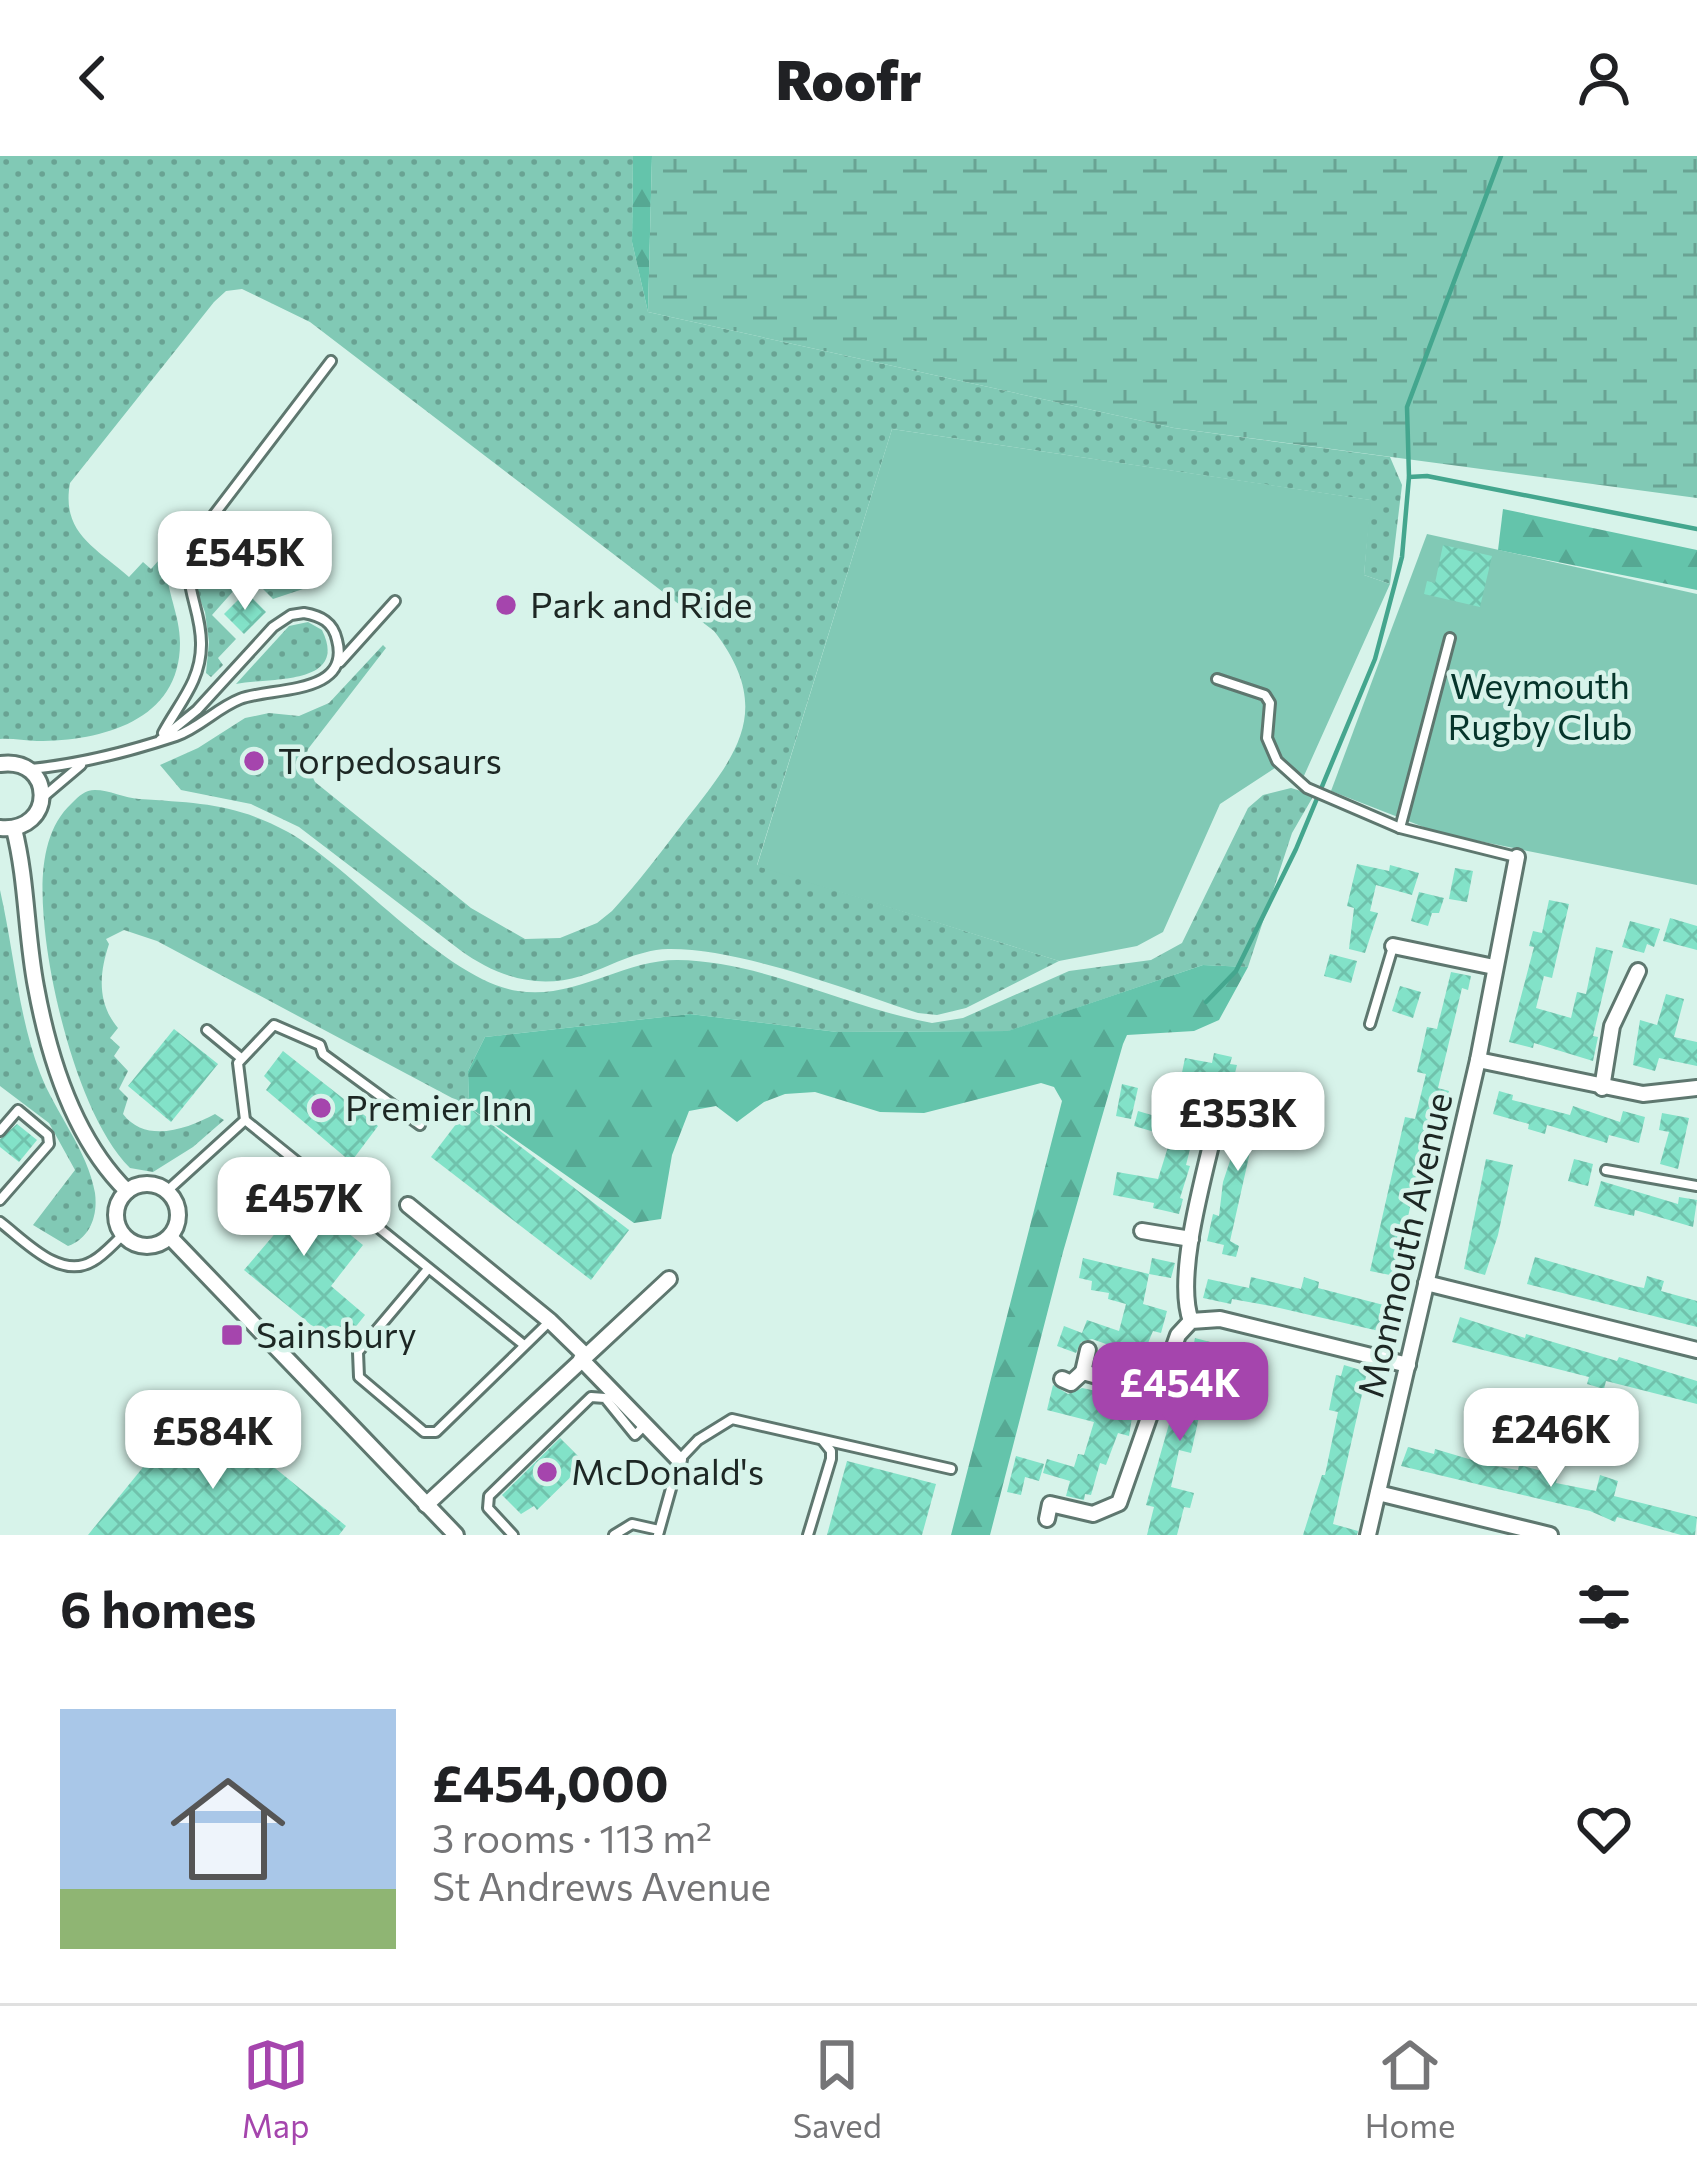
<!DOCTYPE html>
<meta charset="utf-8">
<style>
:root{--surface:#fff;--page:#f2f2f2;--text:#202124;--muted:#757577;--line:#e0e0e0;--accent:#a545ad}
body{margin:0;font-family:Commissioner,sans-serif;background:var(--page);color:var(--text);height:100vh;display:flex;flex-direction:column;font-size:45px;white-space:nowrap}
*{box-sizing:border-box;margin:0}
p{font-size:39px;color:var(--muted)}
.icon{flex:none;width:66px;height:66px;fill:none;stroke:currentColor;stroke-width:2;stroke-linecap:round;stroke-linejoin:round}
.map{position:relative;height:1379px;overflow:hidden}
.details{display:flex;flex-direction:column;background:var(--surface);flex:1}
.details>*{flex:none}
.price{position:absolute;translate:-50% -102px;padding:0 27px;border-radius:24px;background:#fff;color:#222;font-size:39px;line-height:78px;filter:drop-shadow(0 3px 6px #0008)}
.price::after{content:'';position:absolute;left:50%;top:72px;width:36px;height:27px;margin-left:-18px;background:inherit;clip-path:polygon(0 0,100% 0,50% 100%)}
.price.active{background:var(--accent);color:#fff}
ul{padding:0;list-style:none}
li{display:flex;align-items:center;gap:36px;height:300px;padding:0 60px}
li span{display:grid;place-items:center;flex:none;width:336px;height:240px;border-radius:0px;color:#555}
li>.icon{margin-inline-start:auto}
span .icon{width:144px;height:144px;fill:#fffc;stroke-width:1}
li b{font-size:51px}
h2{display:flex;justify-content:space-between;align-items:center;height:144px;padding:0 60px;font-size:51px}
header{display:flex;justify-content:space-between;align-items:center;height:156px;padding:0 60px;background:var(--surface);font-size:54px;font-weight:800}
.menu{display:flex;justify-content:space-around;align-items:center;height:168px;border-top:3px solid var(--line);background:var(--surface);font-size:33px;color:var(--muted)}
.menu a{display:grid;justify-items:center;gap:6px}
.menu .active{color:var(--accent)}
.map>svg:first-child{display:block}
.grass{fill:url(#grass-dots)}
.forest{fill:url(#forest-firs)}
.wetland{fill:url(#wetland-marsh)}
.park{fill:#81c9b5}
.lines{fill:none;stroke-linecap:round;stroke-linejoin:round}
.stream{stroke:#44a68e;stroke-width:4.5}
.building{fill:url(#building-cross-hatch)}
.service-casing{stroke:#5e776f;stroke-width:14}
.minor-casing{stroke:#5e776f;stroke-width:20}
.service{stroke:#fff;stroke-width:8}
.minor{stroke:#fff;stroke-width:14}
.poi-dot{fill:#a545ad;stroke:#d7f3ea;stroke-width:4.5}
.labels{text-anchor:middle;stroke-width:9;stroke-linejoin:round;paint-order:stroke}
.poi-label{font-size:36px;fill:#1d2724;stroke:#d7f3ea;text-anchor:start}
.park-label{font-size:36px;fill:#06352b;stroke:#d7f3ea}
.street-label{font-size:36px;fill:#1d2724;stroke:#d7f3ea}
</style>
<header><svg class="icon" aria-label="back" viewBox="0 0 24 24"><path d="M15 5l-7 7 7 7"/></svg>Roofr<svg class="icon" aria-label="person" viewBox="0 0 24 24"><circle cx="12" cy="8" r="4"/><path d="M4 21q1-7 8-7t8 7"/></svg></header>
<div class="map">
<svg width="1697" height="1379" viewBox="0 0 1697 1379">
<defs>
<pattern id="grass-dots" width="8" height="8" patternUnits="userSpaceOnUse" patternTransform="scale(3)"><rect width="8" height="8" fill="#81c9b5"/><path d="M2 2h.1M6 6h.1" fill="none" stroke="#69a393" stroke-width="1.8" stroke-linecap="round"/></pattern>
<pattern id="forest-firs" width="22" height="20" patternUnits="userSpaceOnUse" patternTransform="scale(3)"><rect width="22" height="20" fill="#64c4ab"/><path d="M5 1l3.5 6h-7zM16 11l3.5 6h-7z" fill="#56a893"/></pattern>
<pattern id="wetland-marsh" width="20" height="14" patternUnits="userSpaceOnUse" patternTransform="scale(3)"><rect width="20" height="14" fill="#81c9b5"/><path d="M1 5h8M5 5V1M11 12h8M15 12V8" fill="none" stroke="#69a393"/></pattern>
<pattern id="building-cross-hatch" width="8" height="8" patternUnits="userSpaceOnUse" patternTransform="scale(3)"><rect width="8" height="8" fill="#82e2c8"/><path d="M0 0l8 8M0 8l8-8" fill="none" stroke="#70c2ac"/></pattern>
</defs>
<rect width="100%" height="100%" fill="#d7f3ea"/>
<g class="grass">
<path d="M 0,0 L 633,0 L 632,86 L 648,156 L 1174,272 L 1390,301 L 1402,329 L 1390,428 L 1364,419 L 1370,344 L 892,273 L 757,709 L 1059,805 L 966,852 L 937,859 L 918,857 C 848,834 740,792 668,793 C 636,794 610,811 581,820 C 536,834 496,820 460,794 L 299,671 L 251,648 L 181,634 L 160,609 L 198,592 L 245,562 L 269,557 L 299,560 L 329,547 L 383,489 L 386,492 L 308,593 L 305,605 L 315,626 L 471,752 L 525,783 L 560,782 L 597,767 L 612,755 C 638,727 661,696 684,666 C 737,599 775,554 714,475 L 310,166 L 242,133 L 226,135 L 214,146 L 70,327 C 61,377 95,391 129,421 L 143,406 L 151,413 L 167,395 C 162,429 180,455 180,487 C 180,565 102,585 37,585 C 25,585 12,582 0,583 Z"/>
<path d="M 217,359 L 268,399 L 242,426 L 223,402 L 199,393 Z"/>
<path d="M 197,402 L 216,407 L 236,432 L 212,459 L 236,483 L 218,502 L 223,509 L 211,521 L 206,517 L 209,486 L 205,456 L 192,424 Z"/>
<path d="M 275,404 L 309,431 L 273,443 L 255,425 Z"/>
<path d="M 308,466 L 322,474 C 350,531 266,521 236,528 L 289,470 Z"/>
<path d="M 1291,632 L 1314,639 L 1292,677 L 1248,811 L 1203,809 L 1009,875 L 837,876 L 690,858 L 485,881 L 468,915 L 469,951 L 157,785 L 124,774 L 106,783 L 109,788 C 99,818 97,847 118,872 L 110,882 L 120,891 L 114,900 L 128,915 L 119,933 L 128,942 L 123,958 C 146,988 187,973 215,958 L 224,964 L 193,991 L 153,1016 L 130,1012 C 83,965 54,849 46,784 C 41,740 36,680 72,647 C 79,640 85,634 95,634 C 109,634 125,642 139,643 C 197,647 235,647 288,676 C 355,714 445,824 518,835 C 575,844 622,804 677,804 C 764,805 848,852 932,867 L 963,862 L 1069,815 L 1151,804 L 1182,787 L 1248,652 L 1263,639 Z"/>
<path d="M 0,734 C 14,795 18,859 40,917 C 55,956 88,995 95,1037 C 98,1060 90,1082 68,1090 L 33,1069 L 75,1014 L 49,967 L 0,930 Z"/>
</g>
<g class="forest">
<path d="M 633,0 L 652,0 L 648,156 L 632,86 Z"/>
<path d="M 1503,353 L 1697,394 L 1697,434 L 1498,394 Z"/>
<path d="M 1203,809 L 1248,811 L 1219,864 L 1194,875 L 1127,879 L 1123,888 L 1063,1096 L 990,1379 L 951,1379 L 1062,945 L 1054,931 L 1041,927 L 924,957 L 880,956 L 815,936 L 785,938 L 764,946 L 737,966 L 716,950 L 689,955 L 672,999 L 661,1063 L 634,1067 L 469,951 L 468,915 L 485,881 L 690,858 L 837,876 L 1008,875 Z"/>
</g>
<path class="wetland" d="M 652,0 L 1697,0 L 1697,342 L 1174,272 L 648,156 Z"/>
<g class="park">
<path d="M 892,273 L 1371,344 L 1364,419 L 1390,428 L 1303,622 L 1278,610 L 1220,648 L 1163,776 L 1137,790 L 1059,805 L 757,710 Z"/>
<path d="M 1427,378 L 1697,438 L 1697,729 L 1439,677 L 1331,635 Z"/>
</g>
<g class="lines">
<g class="stream">
<path d="M 1409,321 L 1427,320 L 1697,373"/>
<path d="M 1206,846 L 1236,815 L 1296,693 L 1375,503 L 1402,401 L 1409,321 L 1407,251 L 1501,0"/>
</g>
</g>
<g class="building">
<path d="M 1443,389 L 1492,400 L 1480,451 L 1424,438 L 1427,425 L 1435,427 Z"/>
<path d="M 246,436 L 266,456 L 244,478 L 224,458 Z"/>
<path d="M 1357,708 L 1389,715 L 1390,709 L 1419,717 L 1412,739 L 1376,729 L 1370,755 L 1378,757 L 1365,797 L 1349,793 L 1354,752 L 1347,750 Z"/>
<path d="M 1455,712 L 1473,715 L 1467,746 L 1449,743 Z"/>
<path d="M 1419,736 L 1444,742 L 1439,757 L 1432,757 L 1428,770 L 1411,765 Z"/>
<path d="M 1549,744 L 1569,748 L 1552,822 L 1544,820 L 1536,852 L 1571,862 L 1577,836 L 1586,838 L 1596,791 L 1613,795 L 1593,880 L 1598,881 L 1593,905 L 1534,887 L 1533,892 L 1509,886 L 1534,791 L 1529,790 L 1533,775 L 1542,777 Z"/>
<path d="M 1670,762 L 1697,770 L 1697,794 L 1663,785 Z"/>
<path d="M 1630,765 L 1660,773 L 1654,791 L 1647,788 L 1644,797 L 1622,791 Z"/>
<path d="M 1330,798 L 1357,805 L 1351,827 L 1324,820 Z"/>
<path d="M 1451,816 L 1471,820 L 1468,834 L 1462,832 L 1438,932 L 1449,935 L 1445,950 L 1433,947 L 1395,1120 L 1370,1115 L 1405,961 L 1415,963 L 1426,918 L 1417,916 L 1427,871 L 1437,873 Z"/>
<path d="M 1400,830 L 1421,836 L 1413,862 L 1392,855 Z"/>
<path d="M 1666,838 L 1684,843 L 1674,881 L 1697,886 L 1697,910 L 1659,902 L 1655,915 L 1633,909 L 1640,864 L 1657,869 Z"/>
<path d="M 174,873 L 218,908 L 171,966 L 128,930 Z"/>
<path d="M 283,895 L 378,970 L 351,1006 L 266,934 L 271,927 L 264,920 Z"/>
<path d="M 1214,897 L 1232,901 L 1230,908 L 1237,909 L 1232,929 L 1206,922 L 1205,926 L 1197,924 L 1186,980 L 1193,981 L 1186,1009 L 1190,1010 L 1180,1042 L 1183,1043 L 1179,1058 L 1153,1052 L 1154,1047 L 1113,1039 L 1117,1016 L 1158,1023 L 1168,991 L 1162,990 L 1165,979 L 1134,970 L 1138,955 L 1172,965 L 1185,902 L 1212,907 Z"/>
<path d="M 1122,928 L 1138,932 L 1131,963 L 1116,960 Z"/>
<path d="M 1255,929 L 1271,933 L 1250,996 L 1230,1085 L 1239,1090 L 1236,1101 L 1222,1098 L 1224,1089 L 1207,1085 L 1213,1058 L 1219,1060 L 1223,1026 Z"/>
<path d="M 1499,935 L 1513,939 L 1512,944 L 1570,959 L 1573,950 L 1620,966 L 1623,955 L 1645,961 L 1639,987 L 1609,979 L 1607,987 L 1547,969 L 1545,978 L 1528,973 L 1529,968 L 1493,958 Z"/>
<path d="M 469,951 L 629,1074 L 591,1124 L 431,1001 Z"/>
<path d="M 1662,957 L 1689,962 L 1678,1013 L 1660,1008 L 1669,976 L 1659,974 Z"/>
<path d="M 17,968 L 37,984 L 19,1006 L 0,991 L 0,983 Z"/>
<path d="M 1486,1003 L 1513,1009 L 1498,1079 L 1485,1119 L 1464,1113 Z"/>
<path d="M 1574,1003 L 1593,1008 L 1588,1030 L 1568,1025 Z"/>
<path d="M 269,1013 L 363,1089 L 331,1130 L 365,1159 L 339,1192 L 244,1114 L 278,1074 L 244,1045 Z"/>
<path d="M 1601,1025 L 1678,1048 L 1679,1041 L 1697,1044 L 1693,1071 L 1635,1054 L 1634,1060 L 1594,1050 Z"/>
<path d="M 1535,1101 L 1634,1130 L 1644,1132 L 1647,1120 L 1664,1125 L 1661,1135 L 1697,1145 L 1697,1171 L 1527,1128 Z"/>
<path d="M 1083,1102 L 1149,1118 L 1152,1102 L 1175,1107 L 1171,1122 L 1149,1118 L 1143,1148 L 1167,1155 L 1161,1177 L 1153,1175 L 1146,1192 L 1139,1219 L 1116,1211 L 1120,1193 L 1092,1183 L 1081,1186 L 1076,1197 L 1057,1190 L 1064,1170 L 1082,1177 L 1087,1164 L 1119,1175 L 1126,1148 L 1108,1143 L 1109,1137 L 1091,1134 L 1092,1125 L 1079,1122 Z"/>
<path d="M 1251,1121 L 1301,1133 L 1304,1121 L 1319,1126 L 1318,1132 L 1399,1153 L 1392,1178 L 1271,1150 L 1232,1143 L 1231,1148 L 1203,1142 L 1208,1123 L 1249,1132 Z"/>
<path d="M 1460,1161 L 1525,1182 L 1526,1178 L 1617,1205 L 1619,1201 L 1697,1225 L 1697,1248 L 1606,1225 L 1604,1233 L 1587,1228 L 1589,1221 L 1452,1186 Z"/>
<path d="M 1195,1182 L 1214,1187 L 1211,1196 L 1220,1198 L 1214,1218 L 1209,1216 L 1191,1297 L 1179,1294 L 1171,1331 L 1194,1337 L 1190,1352 L 1184,1351 L 1177,1379 L 1147,1379 L 1154,1351 L 1146,1349 L 1169,1268 L 1177,1249 L 1181,1250 Z"/>
<path d="M 1344,1209 L 1367,1216 L 1333,1368 L 1358,1375 L 1357,1379 L 1303,1379 L 1322,1319 L 1325,1319 L 1338,1256 L 1329,1254 L 1336,1219 L 1341,1220 Z"/>
<path d="M 1053,1229 L 1068,1238 L 1082,1232 L 1135,1243 L 1129,1280 L 1118,1277 L 1106,1309 L 1100,1307 L 1091,1339 L 1085,1338 L 1084,1344 L 1066,1340 L 1070,1325 L 1043,1317 L 1047,1303 L 1074,1311 L 1078,1298 L 1084,1299 L 1094,1266 L 1047,1254 Z"/>
<path d="M 205,1255 L 346,1370 L 339,1379 L 88,1379 L 153,1299 L 149,1296 L 173,1266 L 186,1277 Z"/>
<path d="M 560,1282 L 585,1307 L 537,1354 L 534,1350 L 521,1358 L 502,1339 Z"/>
<path d="M 1408,1291 L 1434,1298 L 1435,1293 L 1489,1309 L 1518,1314 L 1519,1309 L 1558,1319 L 1556,1327 L 1596,1335 L 1600,1319 L 1618,1325 L 1614,1340 L 1697,1361 L 1695,1379 L 1681,1379 L 1617,1361 L 1615,1366 L 1590,1355 L 1401,1310 Z"/>
<path d="M 1016,1300 L 1044,1308 L 1039,1325 L 1025,1321 L 1021,1339 L 1007,1336 Z"/>
<path d="M 847,1305 L 936,1328 L 922,1379 L 827,1379 Z"/>
</g>
<g class="lines">
<g class="service-casing">
<g id="service">
<path d="M 340,506 L 395,445"/>
<path d="M 1217,523 L 1265,539 L 1270,547 L 1267,582 L 1277,605 L 1307,632 L 1400,672 L 1516,701"/>
<path d="M 163,577 C 179,547 201,525 201,489 C 202,451 178,424 194,385 L 331,205"/>
<path d="M 31,613 C 81,608 128,596 176,580 C 199,572 217,552 240,543 C 270,531 352,540 337,484 C 333,466 321,460 304,457 L 291,459 L 273,471 L 197,554 L 160,584"/>
<path d="M 42,642 L 81,609"/>
<path d="M 1400,672 L 1450,482"/>
<path d="M 1370,868 L 1393,791"/>
<path d="M 207,874 L 241,902"/>
<path d="M 245,964 L 524,1189"/>
<path d="M 0,975 L 18,954 L 48,979 L 49,988 L 0,1044"/>
<path d="M 1606,1014 L 1697,1030"/>
<path d="M 167,1035 L 245,964 L 238,907 L 274,869 L 320,889 L 323,898 L 420,969"/>
<path d="M 0,1066 C 24,1084 60,1125 93,1105 C 104,1099 114,1087 123,1079"/>
<path d="M 428,1113 L 358,1196 L 359,1221 L 424,1276 L 436,1276 L 549,1166"/>
<path d="M 513,1379 L 488,1352 L 489,1340 L 591,1241 L 605,1242 L 635,1279 L 644,1270"/>
<path d="M 614,1379 L 632,1368 L 659,1374"/>
<path d="M 658,1379 L 679,1304 L 698,1284 L 732,1263 L 951,1313"/>
<path d="M 808,1379 L 831,1303 L 831,1295 L 823,1285"/>
</g>
</g>
<g class="minor-casing">
<g id="minor">
<path d="M 0,608 C 55,600 56,677 0,672"/>
<path d="M 14,673 C 27,724 26,779 36,831 C 49,902 75,984 127,1035"/>
<path d="M 1393,790 L 1494,811"/>
<path d="M 1478,904 L 1643,938 L 1697,932"/>
<path d="M 1602,932 L 1612,870 L 1638,815"/>
<circle cx="147" cy="1059" r="31"/>
<path d="M 408,1049 L 550,1165 L 585,1199"/>
<path d="M 1142,1075 L 1191,1083"/>
<path d="M 170,1081 L 456,1379"/>
<path d="M 1426,1127 L 1697,1194"/>
<path d="M 1191,1165 C 1174,1120 1206,1013 1217,964"/>
<path d="M 581,1203 L 679,1304"/>
<path d="M 1083,1216 L 1088,1194"/>
<path d="M 1062,1223 L 1071,1227 L 1083,1216 L 1158,1237"/>
<path d="M 1378,1337 L 1550,1379"/>
<path d="M 426,1349 L 669,1123"/>
<path d="M 1047,1363 L 1050,1348 L 1093,1358 L 1119,1347 L 1178,1179 L 1191,1165 L 1220,1163 L 1408,1209"/>
<path d="M 1368,1379 L 1478,904 L 1517,701"/>
</g>
</g>
<use href="#service" class="service"/>
<use href="#minor" class="minor"/>
</g>
<g class="poi-dot">
<circle cx="506" cy="449" r="12"/>
<circle cx="254" cy="605" r="12"/>
<circle cx="321" cy="952" r="12"/>
<rect x="220" y="1167" width="24" height="24" rx="6"/>
<circle cx="547" cy="1316" r="12"/>
</g>
<g class="labels">
<g class="poi-label">
<text x="530" y="462">Park and Ride</text>
<text x="278" y="618">Torpedosaurs</text>
<text x="345" y="965">Premier Inn</text>
<text x="256" y="1192">Sainsbury</text>
<text x="571" y="1329">McDonald's</text>
</g>
<g class="park-label">
<text x="1540" y="543">Weymouth<tspan x="1540" dy="41">Rugby Club</tspan></text>
</g>
<g class="street-label">
<text transform="translate(1405 1089) rotate(-77)" y="13">Monmouth Avenue</text>
</g>
</g>
</svg>
<b class="price" style="left:245px;top:457px">£545K</b>
<b class="price" style="left:1238px;top:1018px">£353K</b>
<b class="price" style="left:304px;top:1103px">£457K</b>
<b class="price active" style="left:1180px;top:1288px">£454K</b>
<b class="price" style="left:1551px;top:1334px">£246K</b>
<b class="price" style="left:213px;top:1336px">£584K</b>
</div>
<section class="details">
<h2>6 homes<svg class="icon" aria-label="filters" viewBox="0 0 24 24"><path d="M4 7h16M4 17h16"/><circle cx="9" cy="7" r="2"/><circle cx="15" cy="17" r="2"/></svg></h2>
<ul>
<li><span style="background:linear-gradient(#a9c7e8 75%,#8fb573 0)"><svg class="icon" aria-label="home" viewBox="0 0 24 24"><path d="M3 11l9-7 9 7M6 9v11h12V9"/></svg></span><div><b>£454,000</b><p>3 rooms · 113 m²</p><p>St Andrews Avenue</p></div><svg class="icon" aria-label="heart" viewBox="0 0 24 24"><path d="M12 20l-8-8c-3-5 5-10 8-4 3-6 11-1 8 4z"/></svg></li>
</ul>
</section>
<nav class="menu">
<a class="active"><svg class="icon" aria-label="map" viewBox="0 0 24 24"><path d="M3 6l6-2 6 2 6-2v14l-6 2-6-2-6 2zM9 4v14M15 6v14"/></svg>Map</a>
<a><svg class="icon" aria-label="saved" viewBox="0 0 24 24"><path d="M7 4h10v16l-5-4-5 4z"/></svg>Saved</a>
<a><svg class="icon" aria-label="home" viewBox="0 0 24 24"><path d="M3 11l9-7 9 7M6 9v11h12V9"/></svg>Home</a>
</nav>
